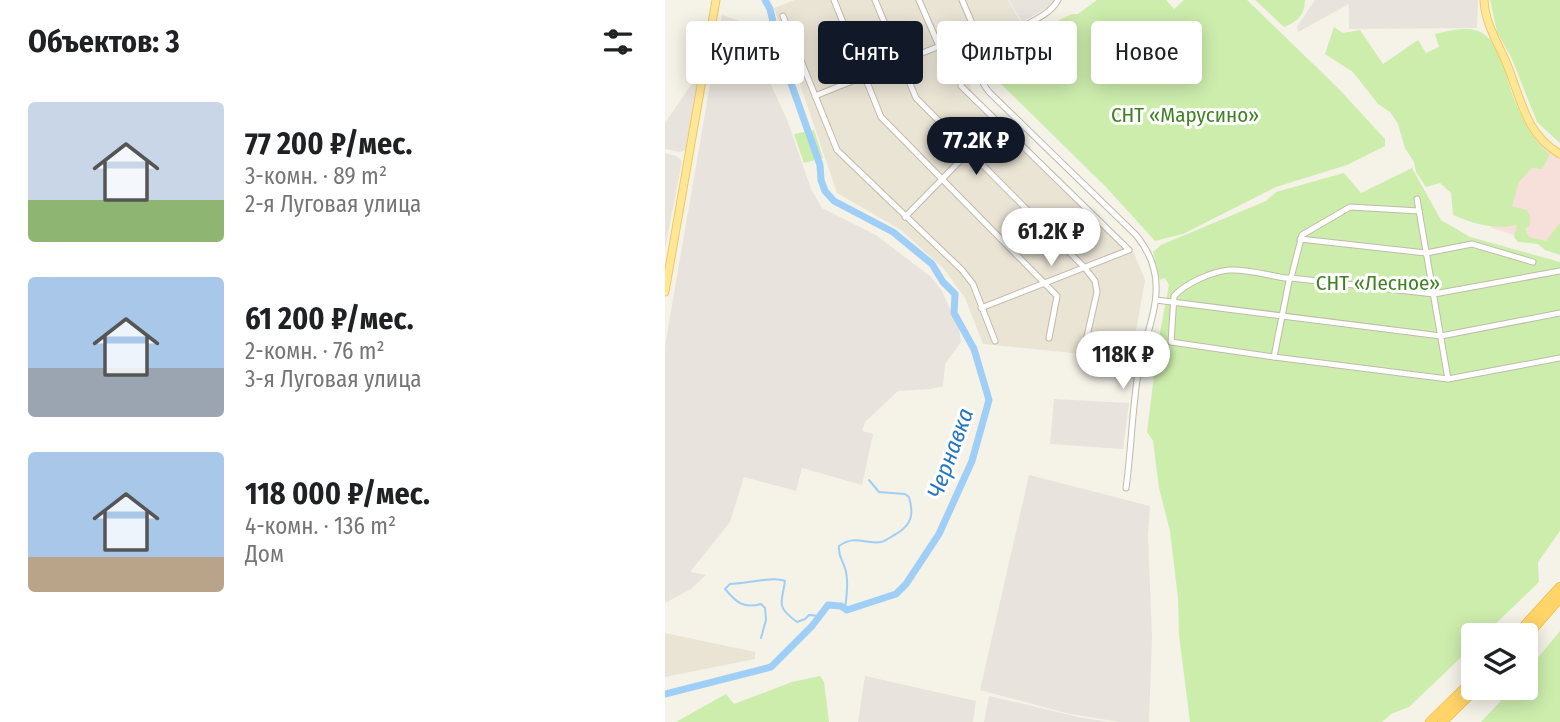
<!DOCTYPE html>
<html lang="ru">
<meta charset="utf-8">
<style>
:root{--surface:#fff;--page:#f6f6f6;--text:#202124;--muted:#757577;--accent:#111827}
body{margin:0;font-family:"Fira Sans Condensed",sans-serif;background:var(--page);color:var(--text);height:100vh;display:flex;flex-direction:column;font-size:26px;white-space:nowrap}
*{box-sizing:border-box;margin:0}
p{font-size:23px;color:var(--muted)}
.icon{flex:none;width:38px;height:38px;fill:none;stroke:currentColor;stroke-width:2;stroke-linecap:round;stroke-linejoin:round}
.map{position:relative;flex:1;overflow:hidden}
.side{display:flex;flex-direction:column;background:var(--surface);width:665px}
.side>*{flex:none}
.hud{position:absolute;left:21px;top:21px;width:665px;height:63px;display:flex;gap:14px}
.tools{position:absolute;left:796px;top:623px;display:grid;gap:14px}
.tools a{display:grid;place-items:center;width:77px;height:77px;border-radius:7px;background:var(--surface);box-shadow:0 4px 18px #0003;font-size:35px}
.price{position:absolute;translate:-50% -60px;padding:0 16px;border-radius:24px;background:#fff;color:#222;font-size:23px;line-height:46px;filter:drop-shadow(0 2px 4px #0008)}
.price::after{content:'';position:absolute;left:50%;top:42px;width:21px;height:16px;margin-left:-10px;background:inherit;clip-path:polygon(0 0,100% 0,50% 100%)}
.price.current{background:var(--accent);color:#fff}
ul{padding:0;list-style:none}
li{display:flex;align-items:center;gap:21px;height:175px;padding:0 28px}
li span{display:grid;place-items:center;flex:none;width:196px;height:140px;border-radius:7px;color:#555}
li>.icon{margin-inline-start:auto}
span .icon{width:84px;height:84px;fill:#fffc;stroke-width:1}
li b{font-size:30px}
h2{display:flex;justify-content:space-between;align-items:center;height:84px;padding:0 28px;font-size:30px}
.pill{padding:0 24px;border-radius:7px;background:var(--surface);box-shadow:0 4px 18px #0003;font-size:24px;line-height:63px}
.pill.current{background:var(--accent);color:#fff}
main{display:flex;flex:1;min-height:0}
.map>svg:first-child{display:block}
.residential{fill:#eae4d5}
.industrial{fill:#e8e3dc}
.medical{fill:#f7dfda}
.green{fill:#cdedad}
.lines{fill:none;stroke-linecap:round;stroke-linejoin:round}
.stream{stroke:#9fcff7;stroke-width:2}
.river{stroke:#9fcff7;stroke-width:7}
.minor-casing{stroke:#c2baa9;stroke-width:7}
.major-casing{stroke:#efca5c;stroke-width:9}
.highway-casing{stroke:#ecaf2b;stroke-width:10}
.minor{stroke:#fff;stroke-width:5}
.major{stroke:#ffe797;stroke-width:7}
.highway{stroke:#ffd469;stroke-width:9}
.labels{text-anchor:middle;stroke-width:6;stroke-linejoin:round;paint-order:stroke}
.park-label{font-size:21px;fill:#428123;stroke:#fff}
.water-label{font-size:23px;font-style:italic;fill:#2476c0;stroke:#fff}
</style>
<main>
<section class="side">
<h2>Объектов: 3<svg class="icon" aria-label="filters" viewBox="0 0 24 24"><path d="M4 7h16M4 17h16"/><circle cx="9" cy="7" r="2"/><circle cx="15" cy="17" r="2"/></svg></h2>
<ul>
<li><span style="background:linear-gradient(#c9d6e8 70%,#8fb573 0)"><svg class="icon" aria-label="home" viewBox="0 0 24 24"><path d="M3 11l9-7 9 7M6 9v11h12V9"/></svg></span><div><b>77 200 ₽/мес.</b><p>3-комн. · 89 m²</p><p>2-я Луговая улица</p></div></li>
<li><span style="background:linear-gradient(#a9c7e8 65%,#9aa5b1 0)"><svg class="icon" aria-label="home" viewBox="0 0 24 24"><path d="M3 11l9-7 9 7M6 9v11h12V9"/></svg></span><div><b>61 200 ₽/мес.</b><p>2-комн. · 76 m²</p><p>3-я Луговая улица</p></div></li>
<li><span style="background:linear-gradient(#a9c7e8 75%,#b9a48a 0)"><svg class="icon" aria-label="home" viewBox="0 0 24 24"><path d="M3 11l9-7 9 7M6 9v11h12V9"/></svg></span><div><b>118 000 ₽/мес.</b><p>4-комн. · 136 m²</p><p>Дом</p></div></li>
</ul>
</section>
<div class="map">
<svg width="895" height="722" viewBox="0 0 895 722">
<rect width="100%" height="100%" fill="#f5f2e8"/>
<g class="residential">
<path d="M 130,0 L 343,0 L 356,22 L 315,48 L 302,71 L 307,94 L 467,248 L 480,280 L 466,359 L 318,344 L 300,298 L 279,269 L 236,230 L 172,193 L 109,8 Z"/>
<path d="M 0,633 L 90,652 L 90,659 L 0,677 Z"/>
</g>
<g class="industrial">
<path d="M 344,0 L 391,0 L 390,3 L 357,22 Z"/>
<path d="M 650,0 L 813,0 L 812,28 L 684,29 L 684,4 L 633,32 L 632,27 Z"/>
<path d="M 57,15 L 80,23 L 87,28 L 102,76 L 123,122 L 146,189 L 157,208 L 211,235 L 266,277 L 277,291 L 294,329 L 296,342 L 280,364 L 278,386 L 265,389 L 233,391 L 200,422 L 197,431 L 208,434 L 197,485 L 137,468 L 131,491 L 79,477 L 65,522 L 25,572 L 41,575 L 26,589 L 0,603 L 0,346 Z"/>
<path d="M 32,76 L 36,77 L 23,149 L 15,152 L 0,149 L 0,123 Z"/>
<path d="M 0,153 L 11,156 L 17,161 L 0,249 Z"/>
<path d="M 389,399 L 464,403 L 458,449 L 385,444 Z"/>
<path d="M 364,475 L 485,506 L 483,535 L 487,637 L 484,722 L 455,722 L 405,714 L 315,690 Z"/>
<path d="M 200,676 L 311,701 L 308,722 L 193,722 Z"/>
<path d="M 324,696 L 413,717 L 444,722 L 319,722 Z"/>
</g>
<path class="medical" d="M 866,131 L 879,147 L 895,158 L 895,249 L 826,228 Z"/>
<g class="green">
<path d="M 432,0 L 501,0 L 509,9 L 519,0 L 582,0 L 674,89 L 720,139 L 720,146 L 682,165 L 611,187 L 518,234 L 490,241 L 441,187 L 335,83 C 320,51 385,25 407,14 L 413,14 Z"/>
<path d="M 590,0 L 640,0 C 639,16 633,21 619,27 Z"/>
<path d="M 825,0 L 895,0 L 895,143 L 872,122 L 847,59 L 832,32 Z"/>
<path d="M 669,27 L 678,33 L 695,30 L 718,64 L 753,40 L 761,53 L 774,47 L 770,34 C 782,31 802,26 813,31 C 839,42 840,78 850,101 C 858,121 868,141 885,155 L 877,169 L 867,168 L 854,182 L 847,206 L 862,210 L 865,216 L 865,225 L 860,229 L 864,237 L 881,241 L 895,223 L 895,255 L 880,250 L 873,244 L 853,242 L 849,237 L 852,225 C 828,230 810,224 788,215 L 786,193 L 775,183 L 761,187 L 751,172 L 749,162 L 740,148 L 733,124 L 725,112 L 713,104 L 688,72 L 660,54 Z"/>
<path d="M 149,130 L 158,158 L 139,163 L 129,134 Z"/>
<path d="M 747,168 L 776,220 L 805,237 L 895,262 L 895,531 L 873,562 L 874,582 L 819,635 L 808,635 L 808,646 L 744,707 L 726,714 L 717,722 L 525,722 L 514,635 L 513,598 L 505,531 L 494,488 L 488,441 L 482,432 L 493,343 L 504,285 L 500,278 L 495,280 L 488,252 L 496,245 L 601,201 L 611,192 L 679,173 L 696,193 Z"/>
<path d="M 895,631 L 895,722 L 816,722 L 848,688 L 861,688 L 861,672 Z"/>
<path d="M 155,676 L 159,682 L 164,722 L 11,722 L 61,694 L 69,704 L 127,682 Z"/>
</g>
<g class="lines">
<g class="stream">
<path d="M 180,608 C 182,595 184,580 180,568 C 177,559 173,556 174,546 C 191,534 200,545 216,542 C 221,541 227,536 231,534 C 247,525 249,514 244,497 L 240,494 L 214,492 L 204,480"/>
<path d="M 96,638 L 101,620 L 100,608 L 96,604 C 78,609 71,602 60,589 L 65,584 C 80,584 108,576 120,581 C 117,603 110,606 132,622 L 140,619 L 144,615 L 154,616"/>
</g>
<path class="river" d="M 0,694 L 106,667 L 147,626 L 163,605 L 176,606 L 182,610 L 231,594 L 241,584 L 274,534 L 307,461 L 324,400 L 309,349 L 289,313 L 290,294 L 278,282 L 267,264 L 228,232 L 169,201 L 160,191 L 156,180 L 155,165 L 115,52 L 105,9 L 100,0"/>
<g class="minor-casing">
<g id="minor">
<path d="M 169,0 L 216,117 L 392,296 L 384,338"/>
<path d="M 210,0 L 251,98 L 420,268 L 430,281 L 432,292 L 420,345"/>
<path d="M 254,0 L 274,46"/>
<path d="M 297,0 L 310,30 L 297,71 L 296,86 L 464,250 L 316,308"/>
<path d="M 393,0 C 379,27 321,30 317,68 C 315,79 318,85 325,93 L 471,235 C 512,285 479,326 472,380 C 467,415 466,452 461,488"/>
<path d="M 118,16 L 172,150 L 297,270 L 308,284 L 330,341"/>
<path d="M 150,96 L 327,25 L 338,38"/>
<path d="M 752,199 L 783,379"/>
<path d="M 754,211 L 685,207 L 637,235 L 626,278 L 624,281 L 609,357 L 506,342 L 509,296 C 521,283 546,272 564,270 C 582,269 602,275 620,278 L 626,278 L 769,294 L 895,271"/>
<path d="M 240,217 L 332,123"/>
<path d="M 635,239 L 761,253 L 807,244 L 868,262"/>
<path d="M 491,300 L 776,336 L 895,313"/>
<path d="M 609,357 L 783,379 L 895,358"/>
</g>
</g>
<g class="major-casing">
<g id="major">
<path d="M 819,0 C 820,23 832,41 841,62 C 856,97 859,133 895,154"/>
<path d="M 0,292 L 51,0"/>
</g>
</g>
<g class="highway-casing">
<g id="highway">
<path d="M 851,635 L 895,587"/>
<path d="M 861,637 L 895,598"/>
<path d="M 765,722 L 808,680"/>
<path d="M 777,722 L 812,688"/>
</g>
</g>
<use href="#minor" class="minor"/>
<use href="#major" class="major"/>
<use href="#highway" class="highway"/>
</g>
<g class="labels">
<g class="park-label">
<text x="520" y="122">СНТ «Марусино»</text>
<text x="713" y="290">СНТ «Лесное»</text>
</g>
<g class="water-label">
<text transform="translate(285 453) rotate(-70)" y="8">Чернавка</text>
</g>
</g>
</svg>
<div class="tools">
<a><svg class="icon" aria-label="layers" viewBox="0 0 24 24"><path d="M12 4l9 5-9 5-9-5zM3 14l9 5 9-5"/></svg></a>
</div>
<b class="price current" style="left:311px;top:177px">77.2K ₽</b>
<b class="price" style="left:386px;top:268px">61.2K ₽</b>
<b class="price" style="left:458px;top:391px">118K ₽</b>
<div class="hud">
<a class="pill">Купить</a>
<a class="pill current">Снять</a>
<a class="pill">Фильтры</a>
<a class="pill">Новое</a>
</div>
</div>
</main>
